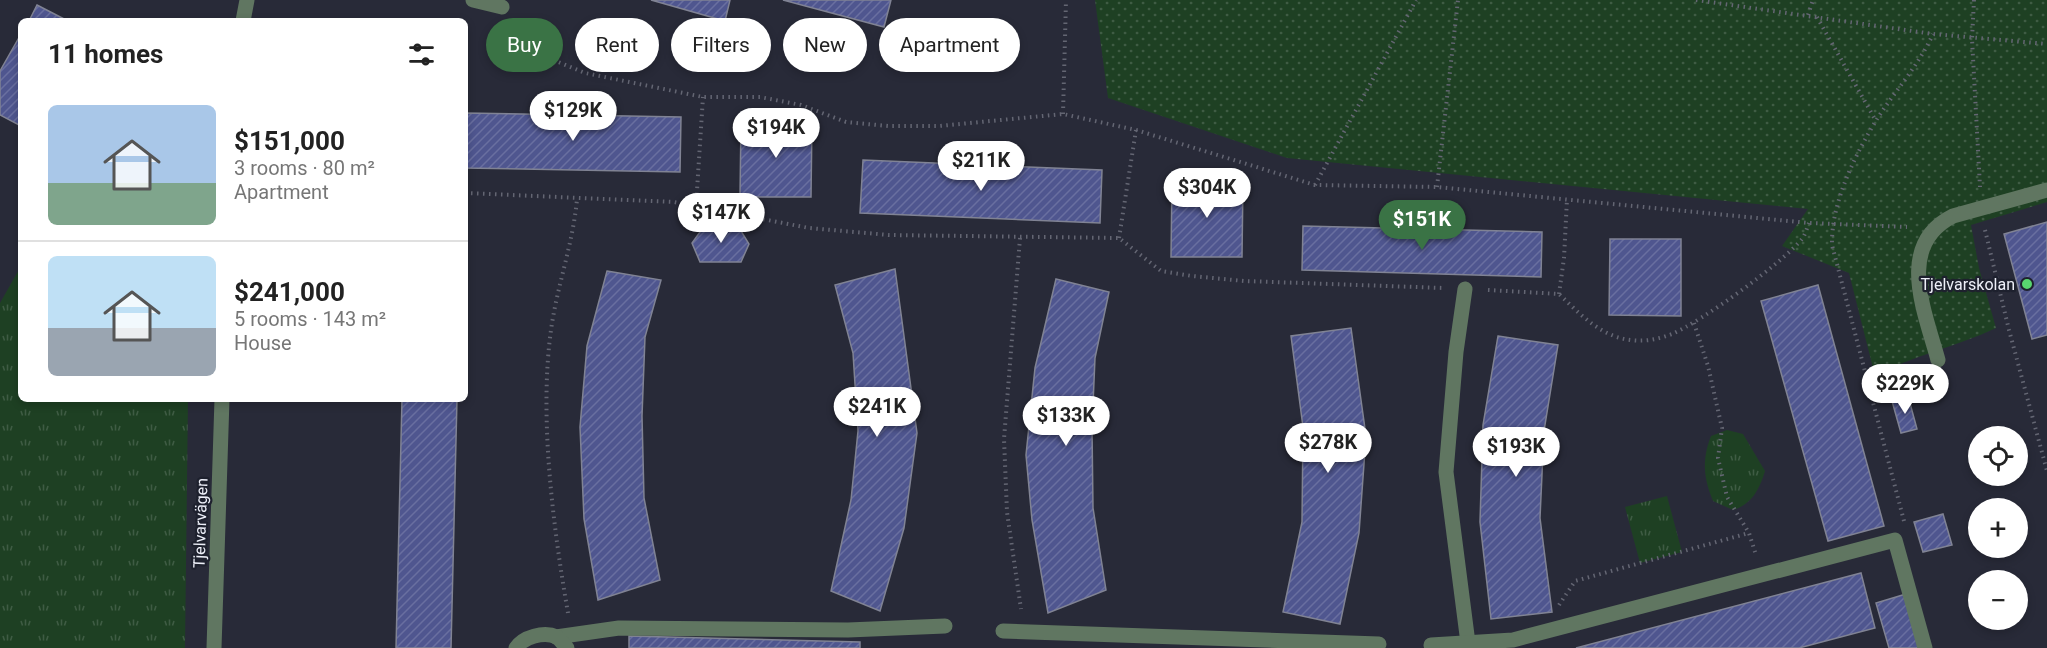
<!DOCTYPE html>
<meta charset="utf-8">
<style>
:root{--surface:#fff;--page:#f6f6f6;--text:#222;--muted:#767676;--line:#e0e0e0;--accent:#3a7345}
body{margin:0;font-family:Roboto,sans-serif;background:var(--page);color:var(--text);height:100vh;display:flex;flex-direction:column;font-size:22px;white-space:nowrap}
*{box-sizing:border-box;margin:0}
p{font-size:20px;color:var(--muted)}
.icon{flex:none;width:33px;height:33px;fill:none;stroke:currentColor;stroke-width:2;stroke-linecap:round;stroke-linejoin:round}
.map{position:relative;flex:1;overflow:hidden}
.details{position:absolute;left:18px;top:18px;width:450px;height:384px;display:flex;flex-direction:column;background:var(--surface);border-radius:9px;box-shadow:0 3px 9px #0003}
.details>*{flex:none}
.guide{position:absolute;left:486px;top:18px;width:570px;height:54px;display:flex;gap:12px}
.buttons{position:absolute;left:1968px;top:426px;display:grid;gap:12px}
.buttons a{display:grid;place-items:center;width:60px;height:60px;border-radius:50%;background:var(--surface);box-shadow:0 3px 9px #0003;font-size:30px}
.price{position:absolute;translate:-50% -51px;padding:0 14px;border-radius:21px;background:#fff;color:#222;font-size:20px;line-height:39px;filter:drop-shadow(0 2px 3px #0008)}
.price::after{content:'';position:absolute;left:50%;top:36px;width:18px;height:14px;margin-left:-9px;background:inherit;clip-path:polygon(0 0,100% 0,50% 100%)}
.price.current{background:var(--accent);color:#fff}
ul{padding:0;list-style:none}
li{display:flex;align-items:center;gap:18px;height:150px;padding:0 30px}
li+li{border-top:2px solid var(--line)}
li span{display:grid;place-items:center;flex:none;width:168px;height:120px;border-radius:9px;color:#555}
li>.icon{margin-inline-start:auto}
span .icon{width:72px;height:72px;fill:#fffc;stroke-width:1}
li b{font-size:26px}
h2{display:flex;justify-content:space-between;align-items:center;height:72px;padding:0 30px;font-size:26px}
.chip{padding:0 21px;border-radius:27px;background:var(--surface);box-shadow:0 3px 9px #0003;font-size:21px;line-height:54px}
.chip.current{background:var(--accent);color:#fff}
.map>svg:first-child{display:block}
.grass{fill:url(#grass-dots)}
.park{fill:url(#park-tufts)}
.building{fill:url(#building-hatch);stroke:#808394;stroke-width:1.5}
.lines{fill:none;stroke-linecap:round;stroke-linejoin:round}
.path{stroke:#646673;stroke-width:4;stroke-dasharray:1.5 4.5;stroke-linecap:butt}
.service{stroke:#607661;stroke-width:15}
.minor{stroke:#607661;stroke-width:15}
.poi-dot{fill:#58d56f;stroke:#1e212e;stroke-width:2}
.labels{text-anchor:middle;stroke-width:4.5;stroke-linejoin:round;paint-order:stroke}
.poi-label{font-size:16px;fill:#edeff8;stroke:#1e212e;text-anchor:end}
.street-label{font-size:16px;fill:#edeff8;stroke:#1e212e}
</style>
<div class="map">
<svg width="2047" height="648" viewBox="0 0 2047 648">
<defs>
<pattern id="grass-dots" width="8" height="8" patternUnits="userSpaceOnUse" patternTransform="scale(1.5)"><rect width="8" height="8" fill="#1e4023"/><path d="M2 2h.1M6 6h.1" fill="none" stroke="#3f5c44" stroke-width="1.8" stroke-linecap="round"/></pattern>
<pattern id="park-tufts" width="24" height="20" patternUnits="userSpaceOnUse" patternTransform="scale(1.5)"><rect width="24" height="20" fill="#1e4023"/><path d="M3 7l-1-3M5 7V3M7 7l1-3M15 17l-1-3M17 17v-4M19 17l1-3" fill="none" stroke="#3f5c44"/></pattern>
<pattern id="building-hatch" width="6" height="6" patternUnits="userSpaceOnUse" patternTransform="scale(1.5)"><rect width="6" height="6" fill="#4f568f"/><path d="M-1 1l2-2M0 6l6-6M5 7l2-2" fill="none" stroke="#696fa0"/></pattern>
</defs>
<rect width="100%" height="100%" fill="#282a38"/>
<path class="grass" d="M 1095,0 L 2047,0 L 2047,202 L 1971,225 L 1979,268 L 1996,328 C 1956,347 1914,355 1875,376 L 1849,273 L 1782,246 L 1808,209 L 1287,158 L 1108,98 Z"/>
<g class="park">
<path d="M 21,266 L 21,399 L 188,399 L 185,648 L 0,648 L 0,303 Z"/>
<path d="M 1727,430 L 1743,434 L 1765,471 C 1759,490 1752,504 1733,510 L 1713,501 C 1703,477 1702,459 1711,436 Z"/>
<path d="M 1667,496 L 1682,552 L 1640,563 L 1625,507 Z"/>
</g>
<g class="building">
<path d="M 651,0 L 730,0 L 725,21 Z"/>
<path d="M 783,0 L 891,0 L 884,27 Z"/>
<path d="M 37,5 L 68,21 L 29,21 Z"/>
<path d="M 21,34 L 21,126 L 0,115 L 0,71 Z"/>
<path d="M 465,113 L 681,117 L 680,172 L 465,168 Z"/>
<path d="M 741,121 L 812,121 L 811,197 L 740,197 Z"/>
<path d="M 863,160 L 1102,170 L 1100,223 L 860,213 Z"/>
<path d="M 1172,181 L 1243,181 L 1242,257 L 1171,257 Z"/>
<path d="M 2047,222 L 2047,335 L 2032,339 L 2004,234 Z"/>
<path d="M 705,225 L 738,226 L 749,244 L 741,262 L 700,262 L 692,243 Z"/>
<path d="M 1303,226 L 1542,232 L 1541,277 L 1302,270 Z"/>
<path d="M 1610,239 L 1681,239 L 1681,316 L 1609,315 Z"/>
<path d="M 895,269 L 917,433 L 904,528 L 880,611 L 831,591 L 851,500 L 858,431 L 853,353 L 835,285 Z"/>
<path d="M 607,271 L 661,280 L 645,337 L 642,416 L 644,498 L 660,580 L 598,600 L 584,519 L 580,427 L 587,346 Z"/>
<path d="M 1056,279 L 1109,292 L 1095,358 L 1092,428 L 1093,508 L 1106,590 L 1048,613 L 1032,520 L 1026,455 L 1035,368 Z"/>
<path d="M 1818,285 L 1884,526 L 1828,541 L 1761,301 Z"/>
<path d="M 1351,328 L 1366,436 L 1359,533 L 1340,624 L 1283,612 L 1302,522 L 1303,427 L 1291,336 Z"/>
<path d="M 1498,336 L 1558,345 L 1544,431 L 1540,518 L 1552,612 L 1491,619 L 1480,522 L 1483,425 Z"/>
<path d="M 1908,396 L 1917,429 L 1901,433 L 1892,401 Z"/>
<path d="M 402,399 L 457,399 L 451,648 L 396,648 Z"/>
<path d="M 1943,514 L 1952,545 L 1923,552 L 1914,522 Z"/>
<path d="M 1861,573 L 1875,628 L 1799,648 L 1576,648 Z"/>
<path d="M 1906,594 L 1921,648 L 1889,648 L 1876,603 Z"/>
<path d="M 629,636 L 860,642 L 860,648 L 629,648 Z"/>
</g>
<g class="lines">
<g class="path">
<path d="M 1696,0 L 1933,34 L 2047,44"/>
<path d="M 1974,0 L 1972,39 L 1980,187"/>
<path d="M 1808,15 L 1813,0"/>
<path d="M 1817,17 L 1876,121"/>
<path d="M 515,25 L 534,52 L 585,73 L 703,97 L 760,97 L 801,105 L 846,122 L 888,126 L 939,126 L 1063,114 L 1136,130 L 1315,185 L 1437,187 L 1809,223 L 1907,227"/>
<path d="M 1063,114 L 1066,0"/>
<path d="M 1315,185 L 1416,0"/>
<path d="M 1437,187 L 1458,0"/>
<path d="M 465,193 L 674,202 L 809,228 L 889,235 L 1119,238 L 1161,271 L 1192,276 L 1244,281 L 1444,288"/>
<path d="M 696,206 L 703,97"/>
<path d="M 1985,230 L 2009,330 L 2047,471"/>
<path d="M 1020,238 L 1004,439 L 1007,512 L 1021,609"/>
<path d="M 1119,238 L 1136,130"/>
<path d="M 1488,290 L 1559,294 C 1580,314 1601,337 1631,340 C 1645,342 1659,339 1672,334 C 1702,321 1780,265 1802,239 C 1805,235 1807,228 1809,223"/>
<path d="M 1559,294 L 1564,258 L 1567,199"/>
<path d="M 1694,323 L 1708,366 L 1722,428 L 1718,458 L 1727,497 L 1749,533"/>
<path d="M 1904,521 L 1832,245 C 1831,203 1855,155 1877,119 C 1895,91 1919,65 1933,34"/>
<path d="M 1559,605 L 1575,581 L 1749,533 L 1756,555"/>
<path d="M 568,613 C 553,527 539,416 551,330 C 557,286 573,244 577,199"/>
</g>
<g class="service">
<path d="M 1465,289 L 1456,352 L 1446,472 L 1468,643"/>
<path d="M 1938,360 C 1925,312 1895,245 1953,216 L 2047,190"/>
<path d="M 1003,631 L 1379,644"/>
<path d="M 556,637 L 619,628 L 848,630 L 945,626"/>
<path d="M 1431,645 L 1513,640 L 1895,540 L 1925,648"/>
<path d="M 516,648 C 523,637 544,631 557,637 C 560,639 564,645 567,648"/>
</g>
<g class="minor">
<path d="M 473,0 L 502,7"/>
<path d="M 243,21 L 247,0"/>
<path d="M 214,648 L 222,399"/>
</g>
</g>
<circle class="poi-dot" cx="2027" cy="284" r="6"/>
<g class="labels">
<g class="poi-label">
<text x="2015" y="290">Tjelvarskolan</text>
</g>
<g class="street-label">
<text transform="translate(200 523) rotate(-88)" y="6">Tjelvarvägen</text>
</g>
</g>
</svg>
<div class="buttons">
<a><svg class="icon" aria-label="locate" viewBox="0 0 24 24"><circle cx="12" cy="12" r="6"/><path d="M12 2v4M12 18v4M2 12h4M18 12h4"/></svg></a>
<a>+</a>
<a>−</a>
</div>
<b class="price" style="left:573px;top:142px">$129K</b>
<b class="price" style="left:776px;top:159px">$194K</b>
<b class="price" style="left:981px;top:192px">$211K</b>
<b class="price" style="left:1207px;top:219px">$304K</b>
<b class="price" style="left:721px;top:244px">$147K</b>
<b class="price current" style="left:1422px;top:251px">$151K</b>
<b class="price" style="left:1905px;top:415px">$229K</b>
<b class="price" style="left:877px;top:438px">$241K</b>
<b class="price" style="left:1066px;top:447px">$133K</b>
<b class="price" style="left:1328px;top:474px">$278K</b>
<b class="price" style="left:1516px;top:478px">$193K</b>
<div class="guide">
<a class="chip current">Buy</a>
<a class="chip">Rent</a>
<a class="chip">Filters</a>
<a class="chip">New</a>
<a class="chip">Apartment</a>
</div>
<section class="details">
<h2>11 homes<svg class="icon" aria-label="filters" viewBox="0 0 24 24"><path d="M4 7h16M4 17h16"/><circle cx="9" cy="7" r="2"/><circle cx="15" cy="17" r="2"/></svg></h2>
<ul>
<li><span style="background:linear-gradient(#a9c7e8 65%,#7fa58c 0)"><svg class="icon" aria-label="home" viewBox="0 0 24 24"><path d="M3 11l9-7 9 7M6 9v11h12V9"/></svg></span><div><b>$151,000</b><p>3 rooms · 80 m²</p><p>Apartment</p></div></li>
<li><span style="background:linear-gradient(#bfe0f5 60%,#9aa5b1 0)"><svg class="icon" aria-label="home" viewBox="0 0 24 24"><path d="M3 11l9-7 9 7M6 9v11h12V9"/></svg></span><div><b>$241,000</b><p>5 rooms · 143 m²</p><p>House</p></div></li>
</ul>
</section>
</div>
